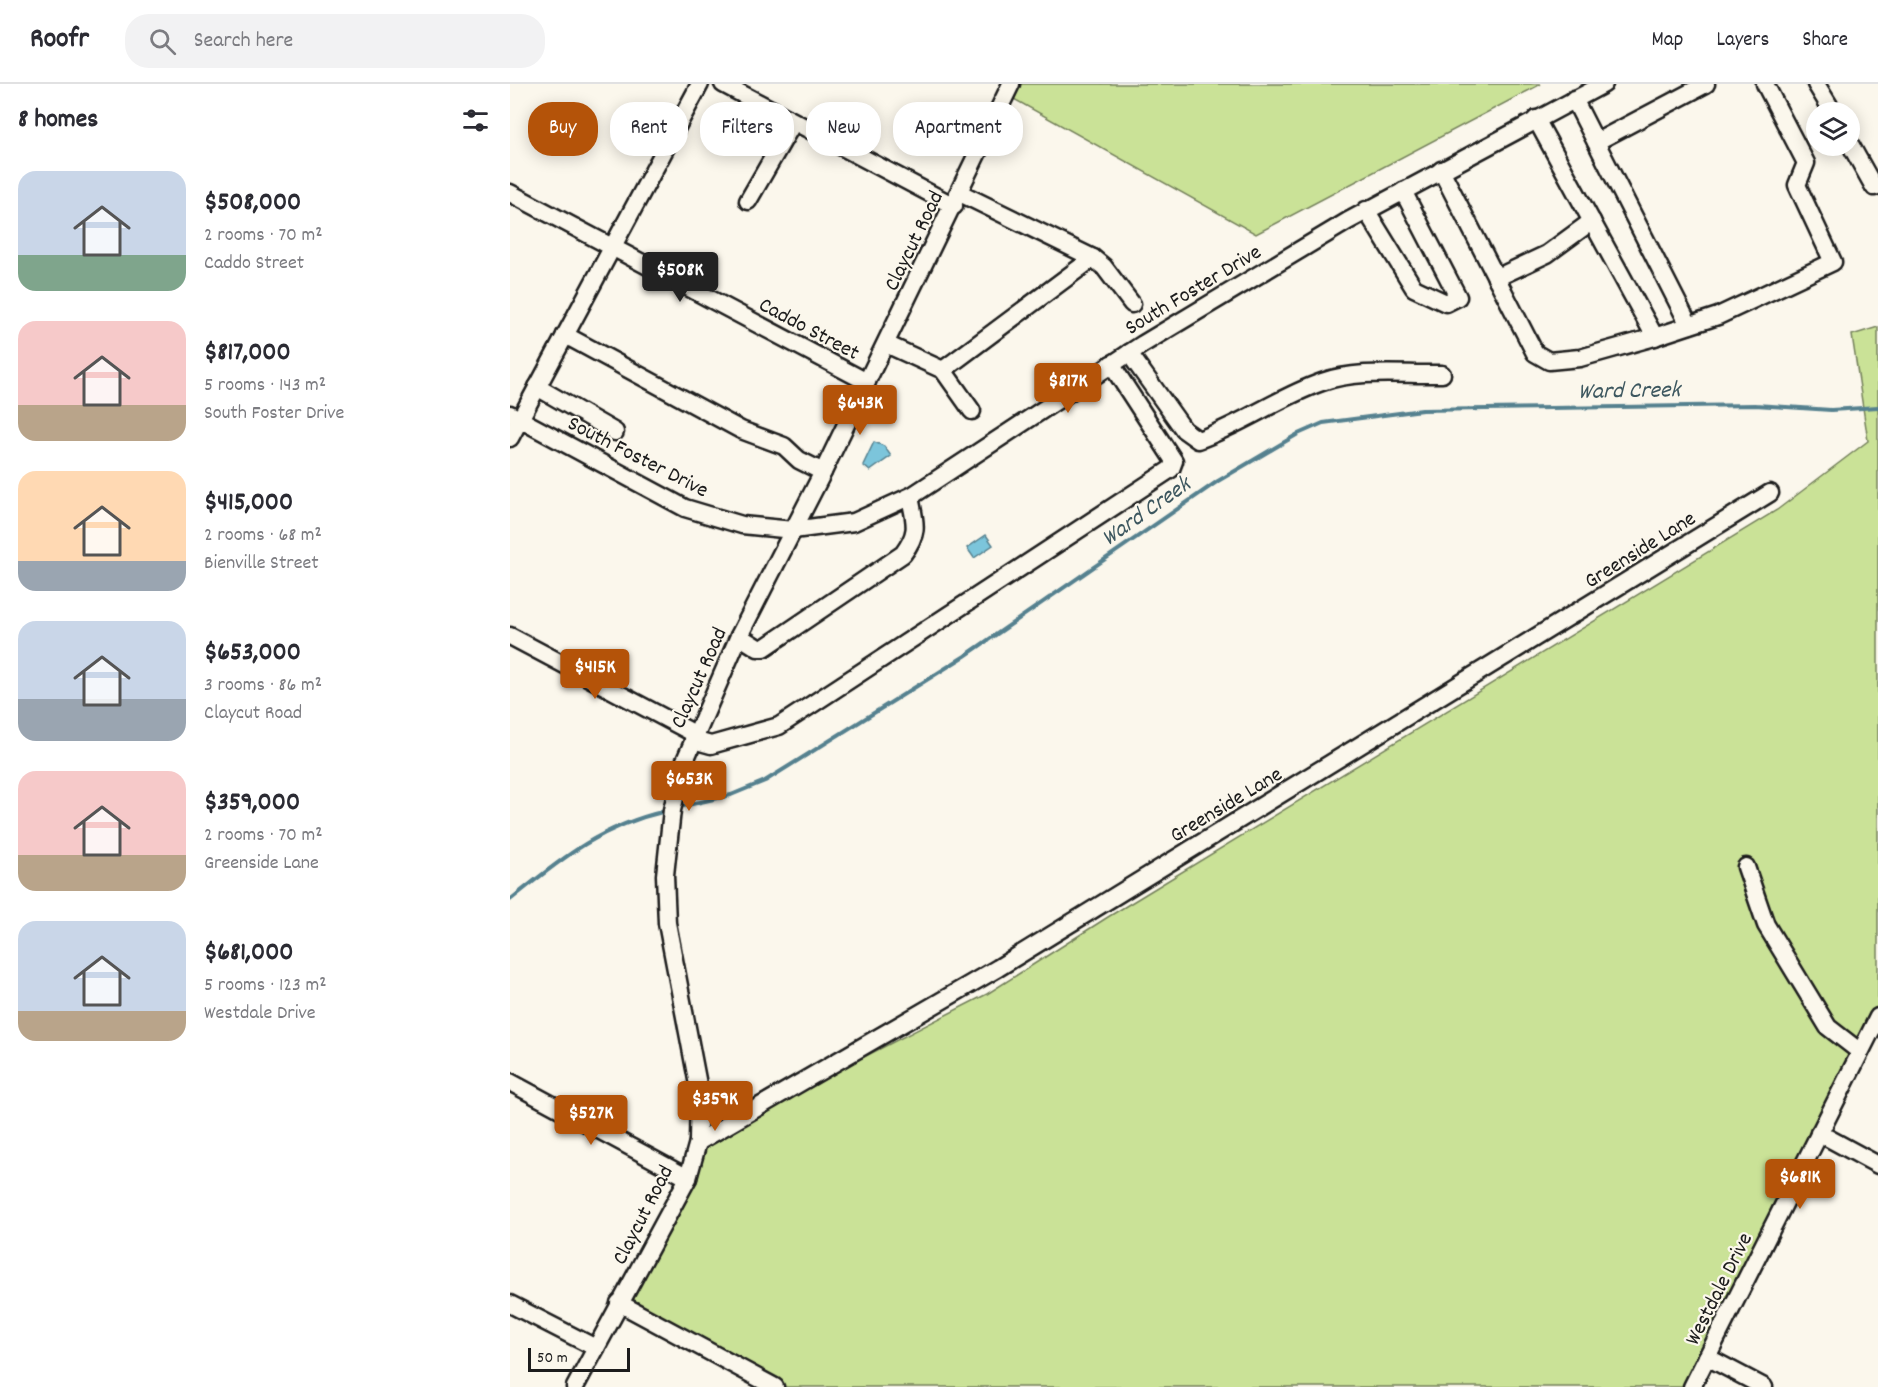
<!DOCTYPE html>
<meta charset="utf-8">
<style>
:root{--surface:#fff;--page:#f2f2f3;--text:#2b2b33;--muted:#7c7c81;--line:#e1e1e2;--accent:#b45309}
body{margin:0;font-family:Dekko,sans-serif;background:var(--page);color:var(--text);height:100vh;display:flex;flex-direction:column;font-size:22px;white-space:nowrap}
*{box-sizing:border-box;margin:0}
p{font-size:20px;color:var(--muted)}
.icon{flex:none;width:33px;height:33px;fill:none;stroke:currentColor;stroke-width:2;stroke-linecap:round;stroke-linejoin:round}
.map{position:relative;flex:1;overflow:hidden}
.side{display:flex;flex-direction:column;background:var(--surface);width:510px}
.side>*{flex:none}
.hud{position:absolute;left:18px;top:18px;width:570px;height:54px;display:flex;gap:12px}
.buttons{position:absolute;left:1296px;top:18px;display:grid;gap:12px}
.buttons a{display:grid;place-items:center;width:54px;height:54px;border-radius:50%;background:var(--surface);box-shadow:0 3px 15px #0003;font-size:30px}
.scale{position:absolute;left:18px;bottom:15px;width:102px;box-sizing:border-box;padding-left:6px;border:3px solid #1c1c1c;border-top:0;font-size:16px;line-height:21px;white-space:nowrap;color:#1c1c1c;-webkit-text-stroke:4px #fbf7ec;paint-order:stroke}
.price{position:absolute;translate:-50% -51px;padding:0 14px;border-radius:6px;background:var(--accent);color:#fff;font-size:20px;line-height:39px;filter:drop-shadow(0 2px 3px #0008)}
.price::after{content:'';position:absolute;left:50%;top:36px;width:18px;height:14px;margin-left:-9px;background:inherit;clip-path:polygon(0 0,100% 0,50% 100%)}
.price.selected{background:#222;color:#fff}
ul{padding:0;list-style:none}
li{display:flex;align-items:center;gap:18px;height:150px;padding:0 18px}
li span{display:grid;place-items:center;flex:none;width:168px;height:120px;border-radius:18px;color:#555}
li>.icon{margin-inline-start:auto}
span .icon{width:72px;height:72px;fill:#fffc;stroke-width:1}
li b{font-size:26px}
h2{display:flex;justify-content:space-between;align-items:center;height:72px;padding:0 18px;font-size:26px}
.tag{padding:0 21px;border-radius:24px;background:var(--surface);box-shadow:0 3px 15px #0003;font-size:21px;line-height:54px}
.tag.selected{background:var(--accent);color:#fff}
header{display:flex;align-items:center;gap:36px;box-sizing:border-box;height:84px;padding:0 30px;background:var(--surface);border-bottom:2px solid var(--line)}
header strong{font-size:28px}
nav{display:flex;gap:33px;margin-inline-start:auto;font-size:21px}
.search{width:420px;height:54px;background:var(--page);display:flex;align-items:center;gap:15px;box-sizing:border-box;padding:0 21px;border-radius:24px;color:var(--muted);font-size:22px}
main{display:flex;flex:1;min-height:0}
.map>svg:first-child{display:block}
.green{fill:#cae297;stroke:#737f5a;stroke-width:1.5}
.water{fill:#7bc5db;stroke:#55818f;stroke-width:1.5}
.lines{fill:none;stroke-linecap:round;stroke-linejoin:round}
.stream{stroke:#55818f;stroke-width:4}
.minor-casing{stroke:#1c1c1c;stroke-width:21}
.minor{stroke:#fbf7ec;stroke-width:16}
.labels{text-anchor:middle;stroke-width:4.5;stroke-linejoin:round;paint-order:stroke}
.street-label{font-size:22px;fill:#1c1c1c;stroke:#fbf7ec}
.water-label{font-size:24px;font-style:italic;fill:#3d575f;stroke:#fbf7ec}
</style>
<header>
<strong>Roofr</strong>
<div class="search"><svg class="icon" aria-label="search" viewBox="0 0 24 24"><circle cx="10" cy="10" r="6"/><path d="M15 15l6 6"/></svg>Search here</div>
<nav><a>Map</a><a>Layers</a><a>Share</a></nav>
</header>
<main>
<section class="side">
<h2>8 homes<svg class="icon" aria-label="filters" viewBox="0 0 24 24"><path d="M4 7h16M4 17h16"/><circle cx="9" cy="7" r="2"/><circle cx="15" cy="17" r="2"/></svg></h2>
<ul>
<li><span style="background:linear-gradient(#c9d6e8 70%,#7fa58c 0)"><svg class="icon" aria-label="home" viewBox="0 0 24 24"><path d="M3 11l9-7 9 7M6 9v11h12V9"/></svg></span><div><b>$508,000</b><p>2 rooms · 70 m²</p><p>Caddo Street</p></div></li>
<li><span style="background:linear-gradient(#f6c9c9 70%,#b9a48a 0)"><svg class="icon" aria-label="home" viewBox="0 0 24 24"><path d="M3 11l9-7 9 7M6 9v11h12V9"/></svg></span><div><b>$817,000</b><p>5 rooms · 143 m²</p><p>South Foster Drive</p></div></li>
<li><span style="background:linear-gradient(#ffd9b3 75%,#9aa5b1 0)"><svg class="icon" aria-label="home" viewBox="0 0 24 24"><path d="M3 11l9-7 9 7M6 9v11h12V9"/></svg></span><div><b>$415,000</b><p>2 rooms · 68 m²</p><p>Bienville Street</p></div></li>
<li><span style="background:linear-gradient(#c9d6e8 65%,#9aa5b1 0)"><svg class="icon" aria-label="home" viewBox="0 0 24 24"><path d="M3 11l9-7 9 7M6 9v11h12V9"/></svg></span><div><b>$653,000</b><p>3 rooms · 86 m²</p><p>Claycut Road</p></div></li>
<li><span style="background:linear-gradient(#f6c9c9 70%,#b9a48a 0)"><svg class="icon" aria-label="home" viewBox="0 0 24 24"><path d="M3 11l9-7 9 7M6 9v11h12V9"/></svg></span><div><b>$359,000</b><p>2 rooms · 70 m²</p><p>Greenside Lane</p></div></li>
<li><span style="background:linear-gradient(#c9d6e8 75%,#b9a48a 0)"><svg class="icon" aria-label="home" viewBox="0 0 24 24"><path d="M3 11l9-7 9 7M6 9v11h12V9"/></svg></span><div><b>$681,000</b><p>5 rooms · 123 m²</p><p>Westdale Drive</p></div></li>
</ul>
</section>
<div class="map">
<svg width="1368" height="1303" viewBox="0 0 1368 1303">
<rect width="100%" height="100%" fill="#fbf7ec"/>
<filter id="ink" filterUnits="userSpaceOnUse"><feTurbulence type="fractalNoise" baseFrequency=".0167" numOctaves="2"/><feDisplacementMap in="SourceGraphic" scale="12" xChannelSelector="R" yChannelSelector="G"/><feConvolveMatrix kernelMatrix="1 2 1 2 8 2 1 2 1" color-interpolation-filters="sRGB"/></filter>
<g filter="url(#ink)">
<g class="green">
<path d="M 508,0 L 1031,0 L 746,150 L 502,14 Z"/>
<path d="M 1368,243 L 1368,946 L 1182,1303 L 264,1303 L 109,1219 L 188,1058 L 477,910 L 598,833 L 1267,426 L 1358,357 L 1342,251 Z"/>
</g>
<g class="water">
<path d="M 364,358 L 374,362 L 381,372 L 360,387 L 353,381 Z"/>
<path d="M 476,451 L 483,461 L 464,474 L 457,464 Z"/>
</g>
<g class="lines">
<g class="stream">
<path d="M 169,723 L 221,711 L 255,697 L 455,572 L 708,397 L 788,350 L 813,339 L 912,326 L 1245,321 L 1321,326 L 1368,323"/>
<path d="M 0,816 C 51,775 90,742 156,727"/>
</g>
<g class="minor-casing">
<g id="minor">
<path d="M 213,0 L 444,122"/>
<path d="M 1306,0 L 1323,28"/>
<path d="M 1064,15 L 1179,241"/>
<path d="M 1026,35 L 1145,253"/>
<path d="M 1086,58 L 1196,0"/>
<path d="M 1340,60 L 1364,103 L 1368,102"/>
<path d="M 931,86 L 1025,269 L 1039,277 L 1070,274 L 1141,254 L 1208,232 L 1323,178 L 1287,101 L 1296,79 L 1255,0"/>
<path d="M 0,109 L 357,298"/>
<path d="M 450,109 L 583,174 L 594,183 L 622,220"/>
<path d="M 238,117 L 283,39"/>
<path d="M 856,126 L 904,204 L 936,219 L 948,213 L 893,107"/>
<path d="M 986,194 L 1037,170 L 1082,137"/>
<path d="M 55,251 L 231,346 L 274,362 L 289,376 L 313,388"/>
<path d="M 376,260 L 433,286 L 462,327"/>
<path d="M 619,269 L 674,346 L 688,356 C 731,341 769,313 812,298 C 848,285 894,291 932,290"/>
<path d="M 433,286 L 583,174"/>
<path d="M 27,303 L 105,348"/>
<path d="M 0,330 L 175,424 L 232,441 L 283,446 L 344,438 L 403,411 L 633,260 L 838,137 L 1094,0"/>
<path d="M 0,354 L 190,0"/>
<path d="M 0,552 L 185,650"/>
<path d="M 229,552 L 248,564 L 254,564 L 393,470 C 410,447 405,439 400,413"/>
<path d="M 183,656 L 201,661 L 269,642 L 661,385 L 664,377 L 601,280"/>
<path d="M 1236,783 L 1256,841 L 1318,943 L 1349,967"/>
<path d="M 0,998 L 178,1094"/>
<path d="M 1309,1049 L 1368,1081"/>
<path d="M 188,1058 L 488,884 L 1260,409"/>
<path d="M 109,1219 L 265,1303"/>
<path d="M 0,1220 L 86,1264"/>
<path d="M 1197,1273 L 1254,1303"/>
<path d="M 65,1303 L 178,1094 L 188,1058 L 189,1006 L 157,839 L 155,791 L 162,726 L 173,681 L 229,552 L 313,388 L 501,0"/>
<path d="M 1182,1303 L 1368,933"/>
</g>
</g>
<use href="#minor" class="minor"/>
</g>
</g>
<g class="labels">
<g class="street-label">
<text transform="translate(402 156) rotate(-64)" y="8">Claycut Road</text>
<text transform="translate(682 204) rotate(-31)" y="8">South Foster Drive</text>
<text transform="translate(300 243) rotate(28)" y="8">Caddo Street</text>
<text transform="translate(129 371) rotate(27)" y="8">South Foster Drive</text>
<text transform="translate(1129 464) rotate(-32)" y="8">Greenside Lane</text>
<text transform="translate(187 593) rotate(-66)" y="8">Claycut Road</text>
<text transform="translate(715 719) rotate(-31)" y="8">Greenside Lane</text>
<text transform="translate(131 1130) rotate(-63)" y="8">Claycut Road</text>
<text transform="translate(1207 1204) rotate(-63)" y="8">Westdale Drive</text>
</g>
<g class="water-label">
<text transform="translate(1119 305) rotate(-1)" y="8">Ward Creek</text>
<text transform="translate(635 426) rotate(-35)" y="8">Ward Creek</text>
</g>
</g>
</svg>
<div class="buttons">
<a><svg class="icon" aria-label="layers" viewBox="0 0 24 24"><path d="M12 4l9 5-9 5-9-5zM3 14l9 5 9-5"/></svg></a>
</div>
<div class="scale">50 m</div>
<b class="price selected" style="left:170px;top:219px">$508K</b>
<b class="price" style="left:558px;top:330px">$817K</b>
<b class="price" style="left:350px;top:352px">$643K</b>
<b class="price" style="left:85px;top:616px">$415K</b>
<b class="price" style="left:179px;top:728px">$653K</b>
<b class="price" style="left:205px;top:1048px">$359K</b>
<b class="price" style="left:81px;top:1062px">$527K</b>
<b class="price" style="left:1290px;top:1126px">$681K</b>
<div class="hud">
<a class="tag selected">Buy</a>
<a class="tag">Rent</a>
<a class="tag">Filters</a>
<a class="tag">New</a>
<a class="tag">Apartment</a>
</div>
</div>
</main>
